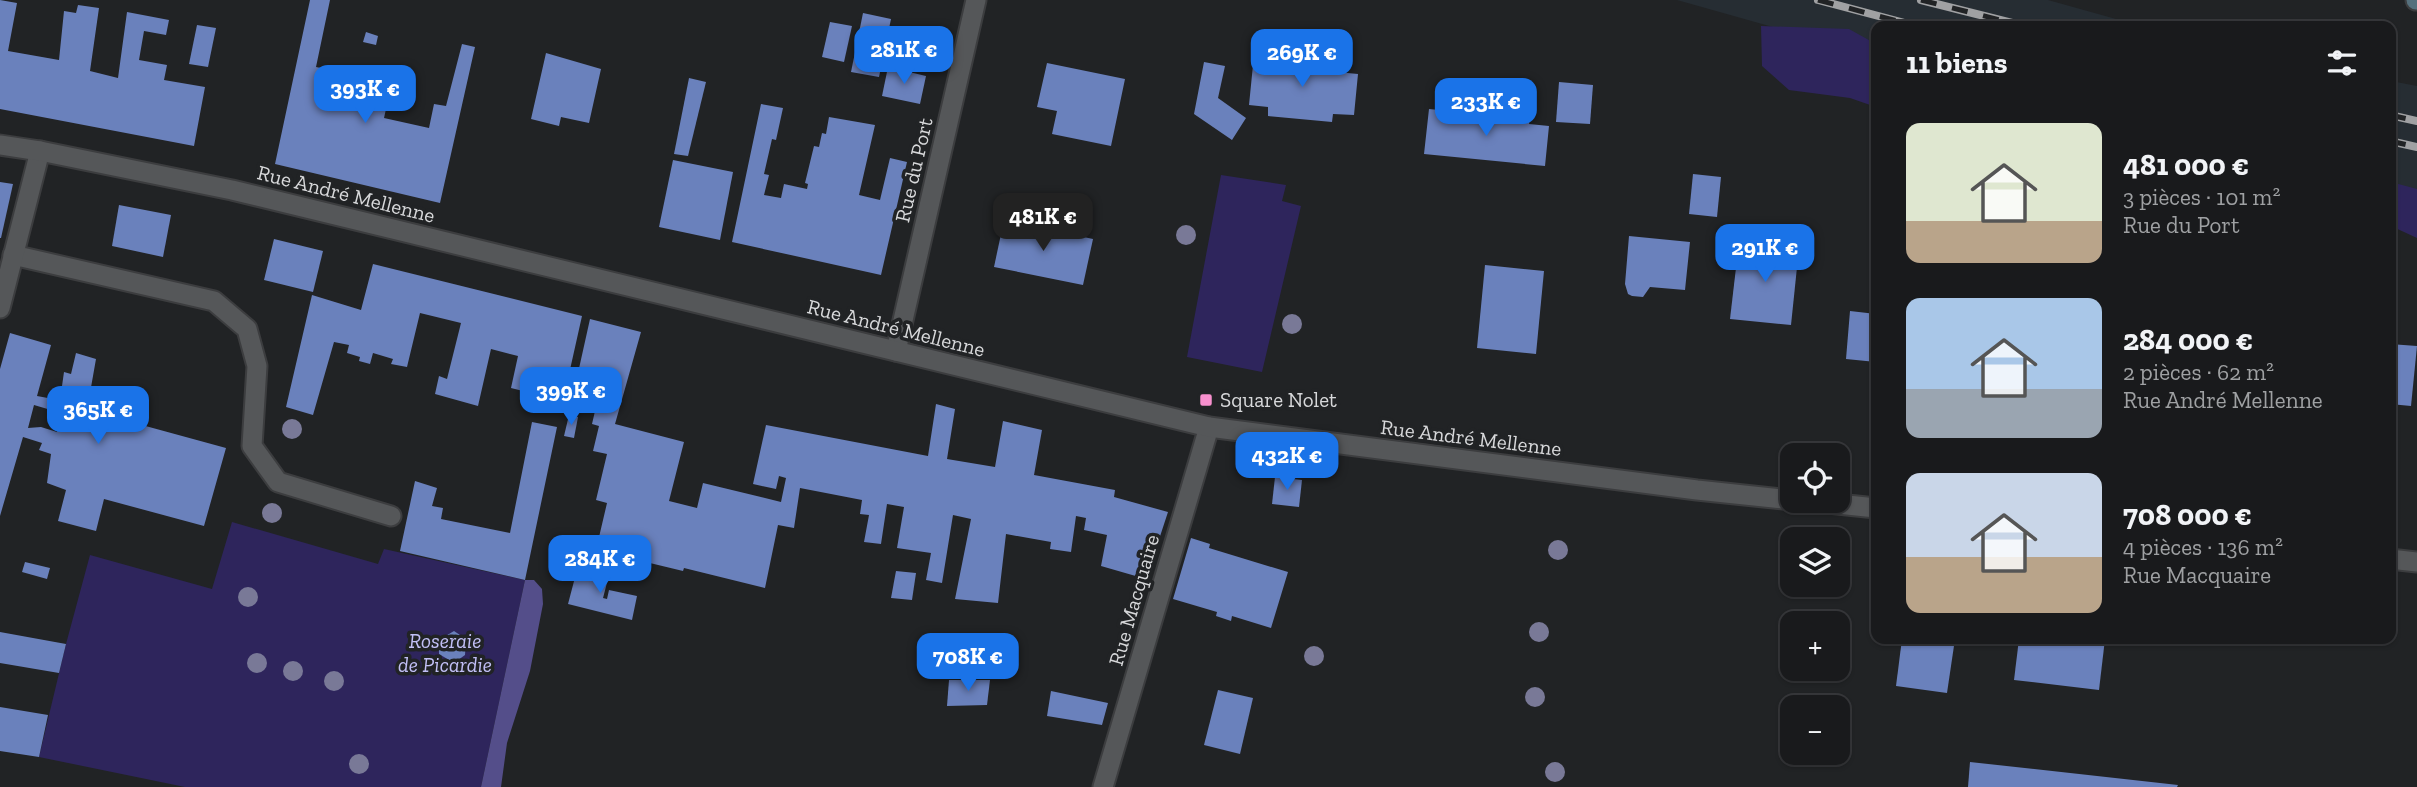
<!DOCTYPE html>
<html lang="fr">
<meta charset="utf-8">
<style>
:root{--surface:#191a1c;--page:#222325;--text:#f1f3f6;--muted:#9fa1a3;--line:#37383b;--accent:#1a73e8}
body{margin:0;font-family:"Zilla Slab",serif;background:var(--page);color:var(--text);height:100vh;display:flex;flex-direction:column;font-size:26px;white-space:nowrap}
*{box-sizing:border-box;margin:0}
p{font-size:23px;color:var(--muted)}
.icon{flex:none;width:38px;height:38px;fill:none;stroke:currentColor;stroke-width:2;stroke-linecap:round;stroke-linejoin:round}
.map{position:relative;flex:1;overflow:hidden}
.side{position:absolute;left:1871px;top:21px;width:525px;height:623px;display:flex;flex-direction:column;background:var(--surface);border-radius:14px;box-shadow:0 2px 5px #0004,0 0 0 2px var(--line)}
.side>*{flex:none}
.buttons{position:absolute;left:1780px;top:443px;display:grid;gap:14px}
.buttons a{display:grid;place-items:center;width:70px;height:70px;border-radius:14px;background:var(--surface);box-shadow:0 2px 5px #0004,0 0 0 2px var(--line);font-size:35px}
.price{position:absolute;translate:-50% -60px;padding:0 16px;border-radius:14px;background:var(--accent);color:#fff;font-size:23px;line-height:46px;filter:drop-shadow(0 2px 4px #0008)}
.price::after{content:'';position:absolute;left:50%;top:42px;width:21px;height:16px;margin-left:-10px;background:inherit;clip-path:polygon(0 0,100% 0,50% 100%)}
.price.current{background:#222;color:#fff}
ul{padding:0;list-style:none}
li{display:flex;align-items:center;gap:21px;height:175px;padding:0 35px}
li span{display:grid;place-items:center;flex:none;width:196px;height:140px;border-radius:14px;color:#555}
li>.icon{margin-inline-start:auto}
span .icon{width:84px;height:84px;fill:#fffc;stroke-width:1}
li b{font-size:30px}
h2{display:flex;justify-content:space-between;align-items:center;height:84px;padding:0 35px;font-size:30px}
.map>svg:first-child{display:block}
.built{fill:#262d33}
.green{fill:#2e255c}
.forest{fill:#544e8a}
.building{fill:#6a81bc;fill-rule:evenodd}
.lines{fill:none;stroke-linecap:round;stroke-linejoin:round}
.service-casing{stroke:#3c3d3f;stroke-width:23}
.minor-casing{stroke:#3c3d3f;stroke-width:23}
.tertiary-casing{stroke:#3c3d3f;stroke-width:23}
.secondary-casing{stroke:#3c3d3f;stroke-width:23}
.service{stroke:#555759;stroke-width:19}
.minor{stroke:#555759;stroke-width:19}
.tertiary{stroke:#555759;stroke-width:19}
.secondary{stroke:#55707d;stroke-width:19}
.rail-casing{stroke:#a0a1a3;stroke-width:8}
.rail{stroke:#212325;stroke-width:5;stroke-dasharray:16;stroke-linecap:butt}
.tree{fill:#797997}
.poi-dot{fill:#f790ce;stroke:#212325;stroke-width:2.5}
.labels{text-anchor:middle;stroke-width:7;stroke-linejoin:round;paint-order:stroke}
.street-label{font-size:21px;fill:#d7d8da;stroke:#212325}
.poi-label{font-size:21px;fill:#d7d8da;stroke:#212325;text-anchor:start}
.park-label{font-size:21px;font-style:italic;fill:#c1bff5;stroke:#212325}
</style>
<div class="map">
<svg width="2417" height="787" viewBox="0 0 2417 787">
<rect width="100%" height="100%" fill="#212325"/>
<g class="built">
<path d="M 1677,0 L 2048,0 L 2141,26 L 1876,26 L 1876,56 Z"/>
<path d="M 2391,81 L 2417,86 L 2417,192 L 2391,186 Z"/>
</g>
<g class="green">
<path d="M 1761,26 L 1849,29 L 1876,44 L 1876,107 L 1850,98 L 1789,90 L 1762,66 Z"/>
<path d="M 1221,175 L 1286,185 L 1282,201 L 1301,206 L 1262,372 L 1187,357 Z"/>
<path d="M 2391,182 L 2417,189 L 2417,238 L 2391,226 Z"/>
<path d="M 232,522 L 378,564 L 384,549 L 525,580 L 481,787 L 185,787 L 39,757 L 66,644 L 90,555 L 212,589 Z"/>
</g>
<path class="forest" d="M 525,580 L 534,580 L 542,589 L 543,604 L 530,671 L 507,743 L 501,787 L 481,787 Z"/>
<g class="building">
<path d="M 0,0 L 17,3 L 8,51 L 59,60 L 64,11 L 76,13 L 78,5 L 99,8 L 90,71 L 118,78 L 127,12 L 169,20 L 166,35 L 144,31 L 139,60 L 167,65 L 164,80 L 205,87 L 194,146 L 0,109 Z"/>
<path d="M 310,0 L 330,0 L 316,67 L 369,78 L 368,85 L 390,91 L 391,84 L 400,86 L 398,93 L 390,91 L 384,118 L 429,128 L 434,104 L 446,106 L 462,44 L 475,47 L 440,203 L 275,164 Z"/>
<path d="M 863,13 L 891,19 L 879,77 L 851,72 Z"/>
<path d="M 830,22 L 852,26 L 844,62 L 822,57 Z"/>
<path d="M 197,25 L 216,28 L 208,67 L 189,64 Z"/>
<path d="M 366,32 L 378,36 L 376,45 L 363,42 Z"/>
<path d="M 546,53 L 601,69 L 589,123 L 561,117 L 559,126 L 531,119 Z"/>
<path d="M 1254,55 L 1338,63 L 1337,72 L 1358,74 L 1354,115 L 1333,114 L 1332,122 L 1268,116 L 1268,107 L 1249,105 Z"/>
<path d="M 1204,62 L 1225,66 L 1218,98 L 1246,118 L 1232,140 L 1194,114 Z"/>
<path d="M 1047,63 L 1125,79 L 1111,146 L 1052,134 L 1057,111 L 1037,107 Z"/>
<path d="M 888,67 L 926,76 L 920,104 L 882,96 Z"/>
<path d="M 689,78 L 706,82 L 688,156 L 674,154 Z"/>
<path d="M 1559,82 L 1593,85 L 1590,124 L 1556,122 Z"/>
<path d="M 761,104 L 783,108 L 776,140 L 772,139 L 764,174 L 769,175 L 764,195 L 781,198 L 784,184 L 807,189 L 808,184 L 805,183 L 814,146 L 819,147 L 822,133 L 826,134 L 829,117 L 875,125 L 859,195 L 880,200 L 890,158 L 907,162 L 881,275 L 732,242 Z"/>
<path d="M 1429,109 L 1530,119 L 1529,124 L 1549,126 L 1545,166 L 1424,154 Z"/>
<path d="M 673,160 L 733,172 L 720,240 L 659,227 Z"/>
<path d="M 1693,174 L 1721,177 L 1717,217 L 1689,214 Z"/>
<path d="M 0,182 L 13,184 L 1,238 L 0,238 Z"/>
<path d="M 119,205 L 171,215 L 163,257 L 112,246 Z"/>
<path d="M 1004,220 L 1093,239 L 1083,285 L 994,267 Z"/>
<path d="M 1629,236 L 1690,242 L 1685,290 L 1650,287 L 1643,297 L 1632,296 L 1628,294 L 1625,284 Z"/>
<path d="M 274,239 L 323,251 L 313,292 L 264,280 Z"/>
<path d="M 1739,242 L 1799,248 L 1791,325 L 1730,319 Z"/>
<path d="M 373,264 L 582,316 L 563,401 L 511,388 L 518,356 L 491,349 L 478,406 L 435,394 L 439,376 L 447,379 L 461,323 L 420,313 L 407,367 L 391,364 L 393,359 L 373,353 L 370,364 L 359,361 L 360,357 L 347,353 L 349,345 L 334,342 L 313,415 L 286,407 L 312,295 L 361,310 Z"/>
<path d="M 1485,265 L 1544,271 L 1536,354 L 1477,348 Z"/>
<path d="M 1850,311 L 1876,314 L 1876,362 L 1846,359 Z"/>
<path d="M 590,319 L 641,332 L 615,424 L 684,442 L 669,501 L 697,508 L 703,483 L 781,502 L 786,478 L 779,476 L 776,489 L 753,484 L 766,425 L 928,456 L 936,404 L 955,409 L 947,459 L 995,467 L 1003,421 L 1042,430 L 1034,475 L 1115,490 L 1114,497 L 1168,512 L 1146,579 L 1101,566 L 1107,535 L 1084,530 L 1086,518 L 1076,516 L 1071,552 L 1050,549 L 1051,542 L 1006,534 L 998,603 L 955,599 L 971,519 L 953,515 L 942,583 L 926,580 L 931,553 L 897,548 L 904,507 L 887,504 L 881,544 L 864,542 L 869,515 L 860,514 L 862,500 L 800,488 L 794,528 L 778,525 L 765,588 L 684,568 L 683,571 L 596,550 L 607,503 L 596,500 L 607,454 L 593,451 L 599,426 L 592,424 L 598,398 L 605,400 L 607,389 L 576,382 Z"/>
<path d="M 10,333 L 51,345 L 37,396 L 64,401 L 68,388 L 62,386 L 64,372 L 71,374 L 76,353 L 96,359 L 87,410 L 226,448 L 204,526 L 104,499 L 96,531 L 58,521 L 66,490 L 47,483 L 51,454 L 39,450 L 42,443 L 23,437 L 0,516 L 0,369 ZM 34,405 L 61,413 L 57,432 L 41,427 L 28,428 Z"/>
<path d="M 2390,344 L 2417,346 L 2411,406 L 2390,404 Z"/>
<path d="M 569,415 L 578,417 L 574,438 L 564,436 Z"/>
<path d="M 532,422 L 557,427 L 525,580 L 400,551 L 415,481 L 437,488 L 432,506 L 443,508 L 441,519 L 510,533 Z"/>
<path d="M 1275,477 L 1302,480 L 1299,507 L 1272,504 Z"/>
<path d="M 1191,538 L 1210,544 L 1209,548 L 1288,572 L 1271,628 L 1232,616 L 1231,621 L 1216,616 L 1217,612 L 1173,599 Z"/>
<path d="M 25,562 L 50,568 L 47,579 L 22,572 Z"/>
<path d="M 578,566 L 609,575 L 603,598 L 607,599 L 609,590 L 637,596 L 632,620 L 568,604 Z"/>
<path d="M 896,571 L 916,573 L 912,600 L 891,598 Z"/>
<path d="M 454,631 L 466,639 L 465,655 L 454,663 L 439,654 L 439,640 Z"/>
<path d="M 0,632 L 66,644 L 59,673 L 0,663 Z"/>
<path d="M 1902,639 L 1955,639 L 1947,693 L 1896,686 Z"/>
<path d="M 2019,639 L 2105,639 L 2099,690 L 2014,680 Z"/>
<path d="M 949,680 L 990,680 L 987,705 L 947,706 Z"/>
<path d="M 1218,690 L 1253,698 L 1240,754 L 1204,745 Z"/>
<path d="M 1051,691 L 1108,703 L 1102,725 L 1047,716 Z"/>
<path d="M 0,707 L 48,715 L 39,757 L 0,751 Z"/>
<path d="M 1970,762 L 2178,785 L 2177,787 L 1968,787 Z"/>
</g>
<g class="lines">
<g class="service-casing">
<path id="service" d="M 13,255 L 214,301 L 247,329 L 257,366 L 252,446 L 278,482 L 391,516"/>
</g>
<g class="minor-casing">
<g id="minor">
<path d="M 0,308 L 40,151"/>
<path d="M 896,351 L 976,0"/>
<path d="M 1103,787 L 1209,427"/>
</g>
</g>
<g class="tertiary-casing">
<g id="tertiary">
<path d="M 0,145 L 40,151 L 232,190 L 1209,427 L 1697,490 L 1792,500"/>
<path d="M 1799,500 L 1876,508"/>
<path d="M 2390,559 L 2417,562"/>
</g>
</g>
<g class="secondary-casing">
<path id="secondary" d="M 2416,0 L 2417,0"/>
</g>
<use href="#service" class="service"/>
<use href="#minor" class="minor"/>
<use href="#tertiary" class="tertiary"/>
<use href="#secondary" class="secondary"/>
<g class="rail-casing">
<g id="rail">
<path d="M 1818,0 L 1916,26"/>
<path d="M 1921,0 L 2024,26"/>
<path d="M 2390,115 L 2417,121"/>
<path d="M 2390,141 L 2417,147"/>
</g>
</g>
<use href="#rail" class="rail"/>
</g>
<g class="tree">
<circle cx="1186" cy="235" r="10"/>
<circle cx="1292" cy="324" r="10"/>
<circle cx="292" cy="429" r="10"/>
<circle cx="272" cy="513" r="10"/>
<circle cx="1558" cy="550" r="10"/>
<circle cx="248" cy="597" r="10"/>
<circle cx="1539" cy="632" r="10"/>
<circle cx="1314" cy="656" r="10"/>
<circle cx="257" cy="663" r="10"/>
<circle cx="293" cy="671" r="10"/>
<circle cx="334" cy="681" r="10"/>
<circle cx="1535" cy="697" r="10"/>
<circle cx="359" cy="764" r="10"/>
<circle cx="1555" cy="772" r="10"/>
</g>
<rect class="poi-dot" x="1199" y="393" width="14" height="14" rx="3.5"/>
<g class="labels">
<g class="street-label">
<text transform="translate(914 170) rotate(-77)" y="7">Rue du Port</text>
<text transform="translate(346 194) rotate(14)" y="7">Rue André Mellenne</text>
<text transform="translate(896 328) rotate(14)" y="7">Rue André Mellenne</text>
<text transform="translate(1471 438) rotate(7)" y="7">Rue André Mellenne</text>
<text transform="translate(1134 600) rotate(-74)" y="7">Rue Macquaire</text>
</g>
<g class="poi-label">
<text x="1220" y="407">Square Nolet</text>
</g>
<g class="park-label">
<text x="445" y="648">Roseraie<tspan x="445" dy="24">de Picardie</tspan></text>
</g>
</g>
</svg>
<div class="buttons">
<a><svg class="icon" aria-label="locate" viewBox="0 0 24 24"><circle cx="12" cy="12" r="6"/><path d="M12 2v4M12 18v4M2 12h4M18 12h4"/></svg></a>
<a><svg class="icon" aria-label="layers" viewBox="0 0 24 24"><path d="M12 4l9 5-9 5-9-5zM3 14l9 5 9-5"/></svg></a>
<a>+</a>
<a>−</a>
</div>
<b class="price" style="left:904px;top:86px">281K €</b>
<b class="price" style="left:1302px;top:89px">269K €</b>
<b class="price" style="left:365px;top:125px">393K €</b>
<b class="price" style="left:1486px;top:138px">233K €</b>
<b class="price current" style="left:1043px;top:253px">481K €</b>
<b class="price" style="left:1765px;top:284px">291K €</b>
<b class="price" style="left:571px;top:427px">399K €</b>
<b class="price" style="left:98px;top:446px">365K €</b>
<b class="price" style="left:1287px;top:492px">432K €</b>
<b class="price" style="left:600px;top:595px">284K €</b>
<b class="price" style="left:968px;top:693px">708K €</b>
<section class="side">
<h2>11 biens<svg class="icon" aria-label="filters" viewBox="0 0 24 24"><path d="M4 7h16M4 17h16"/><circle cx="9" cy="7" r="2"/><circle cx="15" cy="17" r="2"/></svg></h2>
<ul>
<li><span style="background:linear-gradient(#dfe7d0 70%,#b9a48a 0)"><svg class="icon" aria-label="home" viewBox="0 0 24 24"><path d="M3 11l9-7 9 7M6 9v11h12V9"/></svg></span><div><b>481 000 €</b><p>3 pièces · 101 m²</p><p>Rue du Port</p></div></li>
<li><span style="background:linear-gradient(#a9c7e8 65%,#9aa5b1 0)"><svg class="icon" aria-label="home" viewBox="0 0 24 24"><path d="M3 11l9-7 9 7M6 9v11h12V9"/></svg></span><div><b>284 000 €</b><p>2 pièces · 62 m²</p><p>Rue André Mellenne</p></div></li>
<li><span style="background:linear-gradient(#c9d6e8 60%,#b9a48a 0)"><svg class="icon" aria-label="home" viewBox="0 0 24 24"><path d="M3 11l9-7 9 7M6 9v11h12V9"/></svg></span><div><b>708 000 €</b><p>4 pièces · 136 m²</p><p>Rue Macquaire</p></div></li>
</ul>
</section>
</div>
